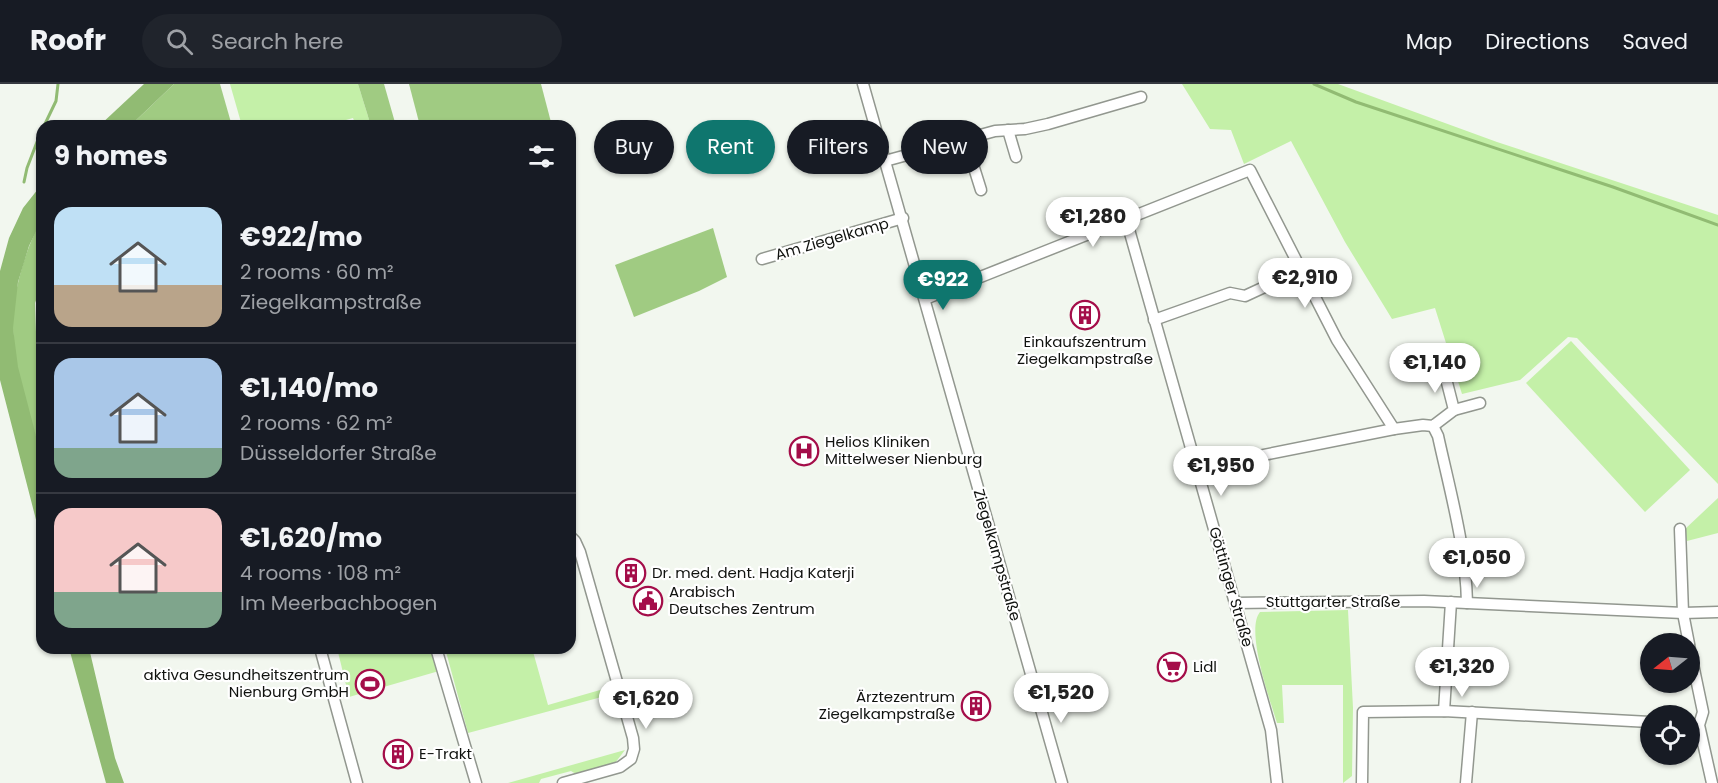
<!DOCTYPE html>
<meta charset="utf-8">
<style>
:root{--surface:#171b24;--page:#20242c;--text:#f1f3f6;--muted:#9ea1a6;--line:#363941;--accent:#0f766e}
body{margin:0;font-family:Poppins,sans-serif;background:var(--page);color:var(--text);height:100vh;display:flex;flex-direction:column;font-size:22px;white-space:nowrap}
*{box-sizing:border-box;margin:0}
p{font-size:20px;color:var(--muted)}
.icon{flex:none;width:33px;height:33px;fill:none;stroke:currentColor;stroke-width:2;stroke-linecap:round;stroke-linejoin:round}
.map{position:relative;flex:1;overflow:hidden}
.panel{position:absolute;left:36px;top:36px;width:540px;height:534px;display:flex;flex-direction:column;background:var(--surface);border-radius:18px;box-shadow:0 2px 4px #0004}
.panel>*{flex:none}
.hud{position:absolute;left:594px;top:36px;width:570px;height:54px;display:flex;gap:12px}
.needle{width:39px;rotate:253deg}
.controls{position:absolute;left:1640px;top:549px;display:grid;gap:12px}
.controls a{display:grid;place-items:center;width:60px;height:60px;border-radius:50%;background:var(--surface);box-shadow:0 2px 4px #0004;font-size:30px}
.price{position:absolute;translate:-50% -51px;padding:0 14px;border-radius:21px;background:#fff;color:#222;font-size:20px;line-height:39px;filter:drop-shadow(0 2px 3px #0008)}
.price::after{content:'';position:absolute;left:50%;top:36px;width:18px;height:14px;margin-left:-9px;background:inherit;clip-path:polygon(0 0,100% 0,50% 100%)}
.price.active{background:var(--accent);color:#fff}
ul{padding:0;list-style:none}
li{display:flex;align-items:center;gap:18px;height:150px;padding:0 18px}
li+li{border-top:2px solid var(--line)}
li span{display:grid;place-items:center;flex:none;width:168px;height:120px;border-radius:18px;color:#555}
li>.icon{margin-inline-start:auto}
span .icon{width:72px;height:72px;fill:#fffc;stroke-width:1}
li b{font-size:26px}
h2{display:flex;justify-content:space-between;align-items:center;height:72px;padding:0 18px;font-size:26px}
.chip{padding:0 21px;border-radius:27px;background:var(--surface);box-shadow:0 2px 4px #0004;font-size:21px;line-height:54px}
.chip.active{background:var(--accent);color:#fff}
header{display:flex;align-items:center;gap:36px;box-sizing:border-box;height:84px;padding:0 30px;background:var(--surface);border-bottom:2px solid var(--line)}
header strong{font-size:28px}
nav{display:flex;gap:33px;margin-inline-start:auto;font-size:21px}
.search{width:420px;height:54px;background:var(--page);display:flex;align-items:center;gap:15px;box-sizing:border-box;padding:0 21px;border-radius:33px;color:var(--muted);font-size:22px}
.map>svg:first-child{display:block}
.green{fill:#c4f0a8}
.forest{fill:#a0cb82}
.water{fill:#91bb73}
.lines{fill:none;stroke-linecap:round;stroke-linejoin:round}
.stream{stroke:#91bb73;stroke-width:3}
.minor-casing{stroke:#92978f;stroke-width:13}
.minor{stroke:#fff;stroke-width:10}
.labels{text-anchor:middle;stroke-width:4.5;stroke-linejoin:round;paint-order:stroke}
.street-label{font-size:15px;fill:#10120f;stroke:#fff}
.poi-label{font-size:15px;fill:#10120f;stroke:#fff;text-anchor:start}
</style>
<header>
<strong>Roofr</strong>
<div class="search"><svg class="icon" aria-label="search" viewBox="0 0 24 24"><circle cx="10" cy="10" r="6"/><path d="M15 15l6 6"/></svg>Search here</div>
<nav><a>Map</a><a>Directions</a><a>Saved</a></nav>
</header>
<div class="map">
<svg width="1718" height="699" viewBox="0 0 1718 699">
<rect width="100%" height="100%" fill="#f2f7ef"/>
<g class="green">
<path d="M 230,0 L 358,0 L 371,42 L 356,42 L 353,34 L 325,42 L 242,42 Z"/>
<path d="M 1182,0 L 1338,0 L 1497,58 L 1718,131 L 1718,400 L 1577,254 L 1568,253 L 1520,296 L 1462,310 L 1435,224 L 1392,235 L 1345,158 L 1291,57 L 1244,80 L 1231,46 L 1210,45 Z"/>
<path d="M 1571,257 L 1690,386 L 1645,428 L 1526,299 Z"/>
<path d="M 1718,414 L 1718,449 L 1687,457 L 1684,446 Z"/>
<path d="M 1348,526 L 1353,624 L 1352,692 L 1343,699 L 1343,601 L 1282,601 L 1284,639 L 1277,639 C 1270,616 1245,546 1260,528 Z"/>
<path d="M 337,564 L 433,564 L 439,587 L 349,613 Z"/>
<path d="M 445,564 L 532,564 L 548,621 L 607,604 L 609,611 L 468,649 Z"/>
<path d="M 625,666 L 615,679 L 576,690 L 571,687 L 541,695 L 539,699 L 508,699 Z"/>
</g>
<g class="forest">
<path d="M 174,0 L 220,0 L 232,42 L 130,42 Z"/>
<path d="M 358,0 L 384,0 L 396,42 L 371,42 Z"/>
<path d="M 409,0 L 541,0 L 552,42 L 420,42 Z"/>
<path d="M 42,135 L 42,200 L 35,219 L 37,277 L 42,300 L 42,375 C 31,333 14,289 13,245 C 11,212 26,163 42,135 Z"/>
<path d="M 713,144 L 727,193 L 699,207 L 634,233 L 615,181 Z"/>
</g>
<g class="water">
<path d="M 144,0 L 174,0 L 130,42 L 99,42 Z"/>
<path d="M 42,100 L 42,135 L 29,162 L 18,198 L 13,244 L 18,283 L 42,375 L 42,459 L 0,296 L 0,187 L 9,154 L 23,124 Z"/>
<path d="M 69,564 L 89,564 L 115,674 L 124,699 L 106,699 Z"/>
</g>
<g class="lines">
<g class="stream">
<path d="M 1314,0 L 1356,18 L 1613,103 L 1718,141"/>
<path d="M 44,42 L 56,17 L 58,0"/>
<path d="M 24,98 L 27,84 L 42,45"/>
</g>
<g class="minor-casing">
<g id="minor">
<path d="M 863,0 L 1062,699"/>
<path d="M 1008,46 L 1016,73"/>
<path d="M 965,55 L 981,106"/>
<path d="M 885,77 L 995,47 L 1025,45 L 1048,40 L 1141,13"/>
<path d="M 1126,135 L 1271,646 L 1277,699"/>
<path d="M 762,175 L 903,134"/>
<path d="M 925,215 L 1250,86 L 1337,256 L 1394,345"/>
<path d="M 1154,236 L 1230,209 L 1245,212 L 1301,186"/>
<path d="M 1454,326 L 1480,319"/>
<path d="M 1433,342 L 1438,352 C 1450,407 1466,463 1467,519"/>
<path d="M 1198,384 L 1394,345 L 1423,341 L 1433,342 L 1454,326 L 1442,279"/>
<path d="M 1680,445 L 1683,529 L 1689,560"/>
<path d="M 1235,519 L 1424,517 L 1683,529 L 1718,528"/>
<path d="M 1689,561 L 1703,628 L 1699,641 L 1712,699"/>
<path d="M 320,564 L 357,699"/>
<path d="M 436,564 L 476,699"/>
<path d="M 1444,627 L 1451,518"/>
<path d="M 563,699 L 620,683 L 631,675 L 634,665 L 633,654 L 580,468 L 575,457 L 570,452"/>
<path d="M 1362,699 L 1363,628 L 1444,627 L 1650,638"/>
<path d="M 1466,699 L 1472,628"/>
</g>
</g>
<use href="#minor" class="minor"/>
</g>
<defs>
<g id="building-ring" transform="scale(1.5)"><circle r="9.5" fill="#fff" stroke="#a40d49" stroke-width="1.5"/><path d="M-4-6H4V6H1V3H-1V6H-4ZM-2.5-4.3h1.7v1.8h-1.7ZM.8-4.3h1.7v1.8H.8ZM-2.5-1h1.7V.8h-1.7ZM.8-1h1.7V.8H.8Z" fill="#a40d49"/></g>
<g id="hospital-ring" transform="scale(1.5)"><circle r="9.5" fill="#fff" stroke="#a40d49" stroke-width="1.5"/><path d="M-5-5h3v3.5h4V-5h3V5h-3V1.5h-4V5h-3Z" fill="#a40d49"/></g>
<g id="civic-ring" transform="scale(1.5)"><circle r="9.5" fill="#fff" stroke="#a40d49" stroke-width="1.5"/><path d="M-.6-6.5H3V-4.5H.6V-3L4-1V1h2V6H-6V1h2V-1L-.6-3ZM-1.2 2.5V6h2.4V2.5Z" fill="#a40d49"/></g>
<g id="supermarket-ring" transform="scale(1.5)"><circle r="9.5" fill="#fff" stroke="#a40d49" stroke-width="1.5"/><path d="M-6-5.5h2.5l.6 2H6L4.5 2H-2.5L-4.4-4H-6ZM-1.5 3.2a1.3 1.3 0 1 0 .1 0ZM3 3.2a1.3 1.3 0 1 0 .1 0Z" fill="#a40d49"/></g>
<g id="stadium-ring" transform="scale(1.5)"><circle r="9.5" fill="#fff" stroke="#a40d49" stroke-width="1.5"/><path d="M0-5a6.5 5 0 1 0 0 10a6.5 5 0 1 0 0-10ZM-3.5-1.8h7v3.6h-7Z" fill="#a40d49"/></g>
</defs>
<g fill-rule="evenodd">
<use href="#building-ring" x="1085" y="231"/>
<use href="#hospital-ring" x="804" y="367"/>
<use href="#building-ring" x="631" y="489"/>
<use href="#civic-ring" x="648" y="517"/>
<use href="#supermarket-ring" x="1172" y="583"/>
<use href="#stadium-ring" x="370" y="600"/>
<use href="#building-ring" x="976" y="622"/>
<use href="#building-ring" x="398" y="670"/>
</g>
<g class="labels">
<g class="street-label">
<text transform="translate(832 155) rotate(-16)" y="5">Am Ziegelkamp</text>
<text transform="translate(997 471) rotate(74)" y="5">Ziegelkampstraße</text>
<text transform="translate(1231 503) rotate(74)" y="5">Göttinger Straße</text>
<text x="1333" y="523">Stuttgarter Straße</text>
</g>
<g class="poi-label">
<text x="1085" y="263" text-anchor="middle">Einkaufszentrum<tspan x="1085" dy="17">Ziegelkampstraße</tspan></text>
<text x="825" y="363">Helios Kliniken<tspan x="825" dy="17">Mittelweser Nienburg</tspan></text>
<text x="652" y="494">Dr. med. dent. Hadja Katerji</text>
<text x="669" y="513">Arabisch<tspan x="669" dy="17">Deutsches Zentrum</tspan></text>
<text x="1193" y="588">Lidl</text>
<text x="349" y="596" text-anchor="end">aktiva Gesundheitszentrum<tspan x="349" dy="17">Nienburg GmbH</tspan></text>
<text x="955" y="618" text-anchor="end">Ärztezentrum<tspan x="955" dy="17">Ziegelkampstraße</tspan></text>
<text x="419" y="675">E-Trakt</text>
</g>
</g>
</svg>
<div class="controls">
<a><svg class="needle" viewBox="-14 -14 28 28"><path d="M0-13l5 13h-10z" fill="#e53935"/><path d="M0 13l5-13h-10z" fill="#9ea1a6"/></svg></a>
<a><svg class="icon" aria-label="locate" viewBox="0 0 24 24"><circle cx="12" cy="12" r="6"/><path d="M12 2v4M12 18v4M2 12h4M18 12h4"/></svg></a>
</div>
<b class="price" style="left:1093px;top:164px">€1,280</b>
<b class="price" style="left:1305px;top:225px">€2,910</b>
<b class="price active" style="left:943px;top:227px">€922</b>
<b class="price" style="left:1435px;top:310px">€1,140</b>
<b class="price" style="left:1221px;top:413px">€1,950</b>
<b class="price" style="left:1477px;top:505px">€1,050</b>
<b class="price" style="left:1462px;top:614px">€1,320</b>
<b class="price" style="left:1061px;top:640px">€1,520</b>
<b class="price" style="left:646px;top:646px">€1,620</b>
<div class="hud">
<a class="chip">Buy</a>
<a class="chip active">Rent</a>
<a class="chip">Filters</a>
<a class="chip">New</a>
</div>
<section class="panel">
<h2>9 homes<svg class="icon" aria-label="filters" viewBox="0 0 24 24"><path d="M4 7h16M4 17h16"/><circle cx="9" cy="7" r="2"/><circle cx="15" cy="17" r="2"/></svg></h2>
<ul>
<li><span style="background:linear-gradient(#bfe0f5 65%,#b9a48a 0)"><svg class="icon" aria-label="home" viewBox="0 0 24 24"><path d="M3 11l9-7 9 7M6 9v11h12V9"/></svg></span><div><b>€922/mo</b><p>2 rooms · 60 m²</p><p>Ziegelkampstraße</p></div></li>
<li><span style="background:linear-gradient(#a9c7e8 75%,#7fa58c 0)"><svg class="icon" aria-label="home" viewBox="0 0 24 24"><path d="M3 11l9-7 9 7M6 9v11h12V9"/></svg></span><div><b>€1,140/mo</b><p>2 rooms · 62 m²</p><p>Düsseldorfer Straße</p></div></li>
<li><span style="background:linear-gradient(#f6c9c9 70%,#7fa58c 0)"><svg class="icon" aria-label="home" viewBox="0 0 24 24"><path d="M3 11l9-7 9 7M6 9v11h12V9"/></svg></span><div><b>€1,620/mo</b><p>4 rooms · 108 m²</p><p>Im Meerbachbogen</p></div></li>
</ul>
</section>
</div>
